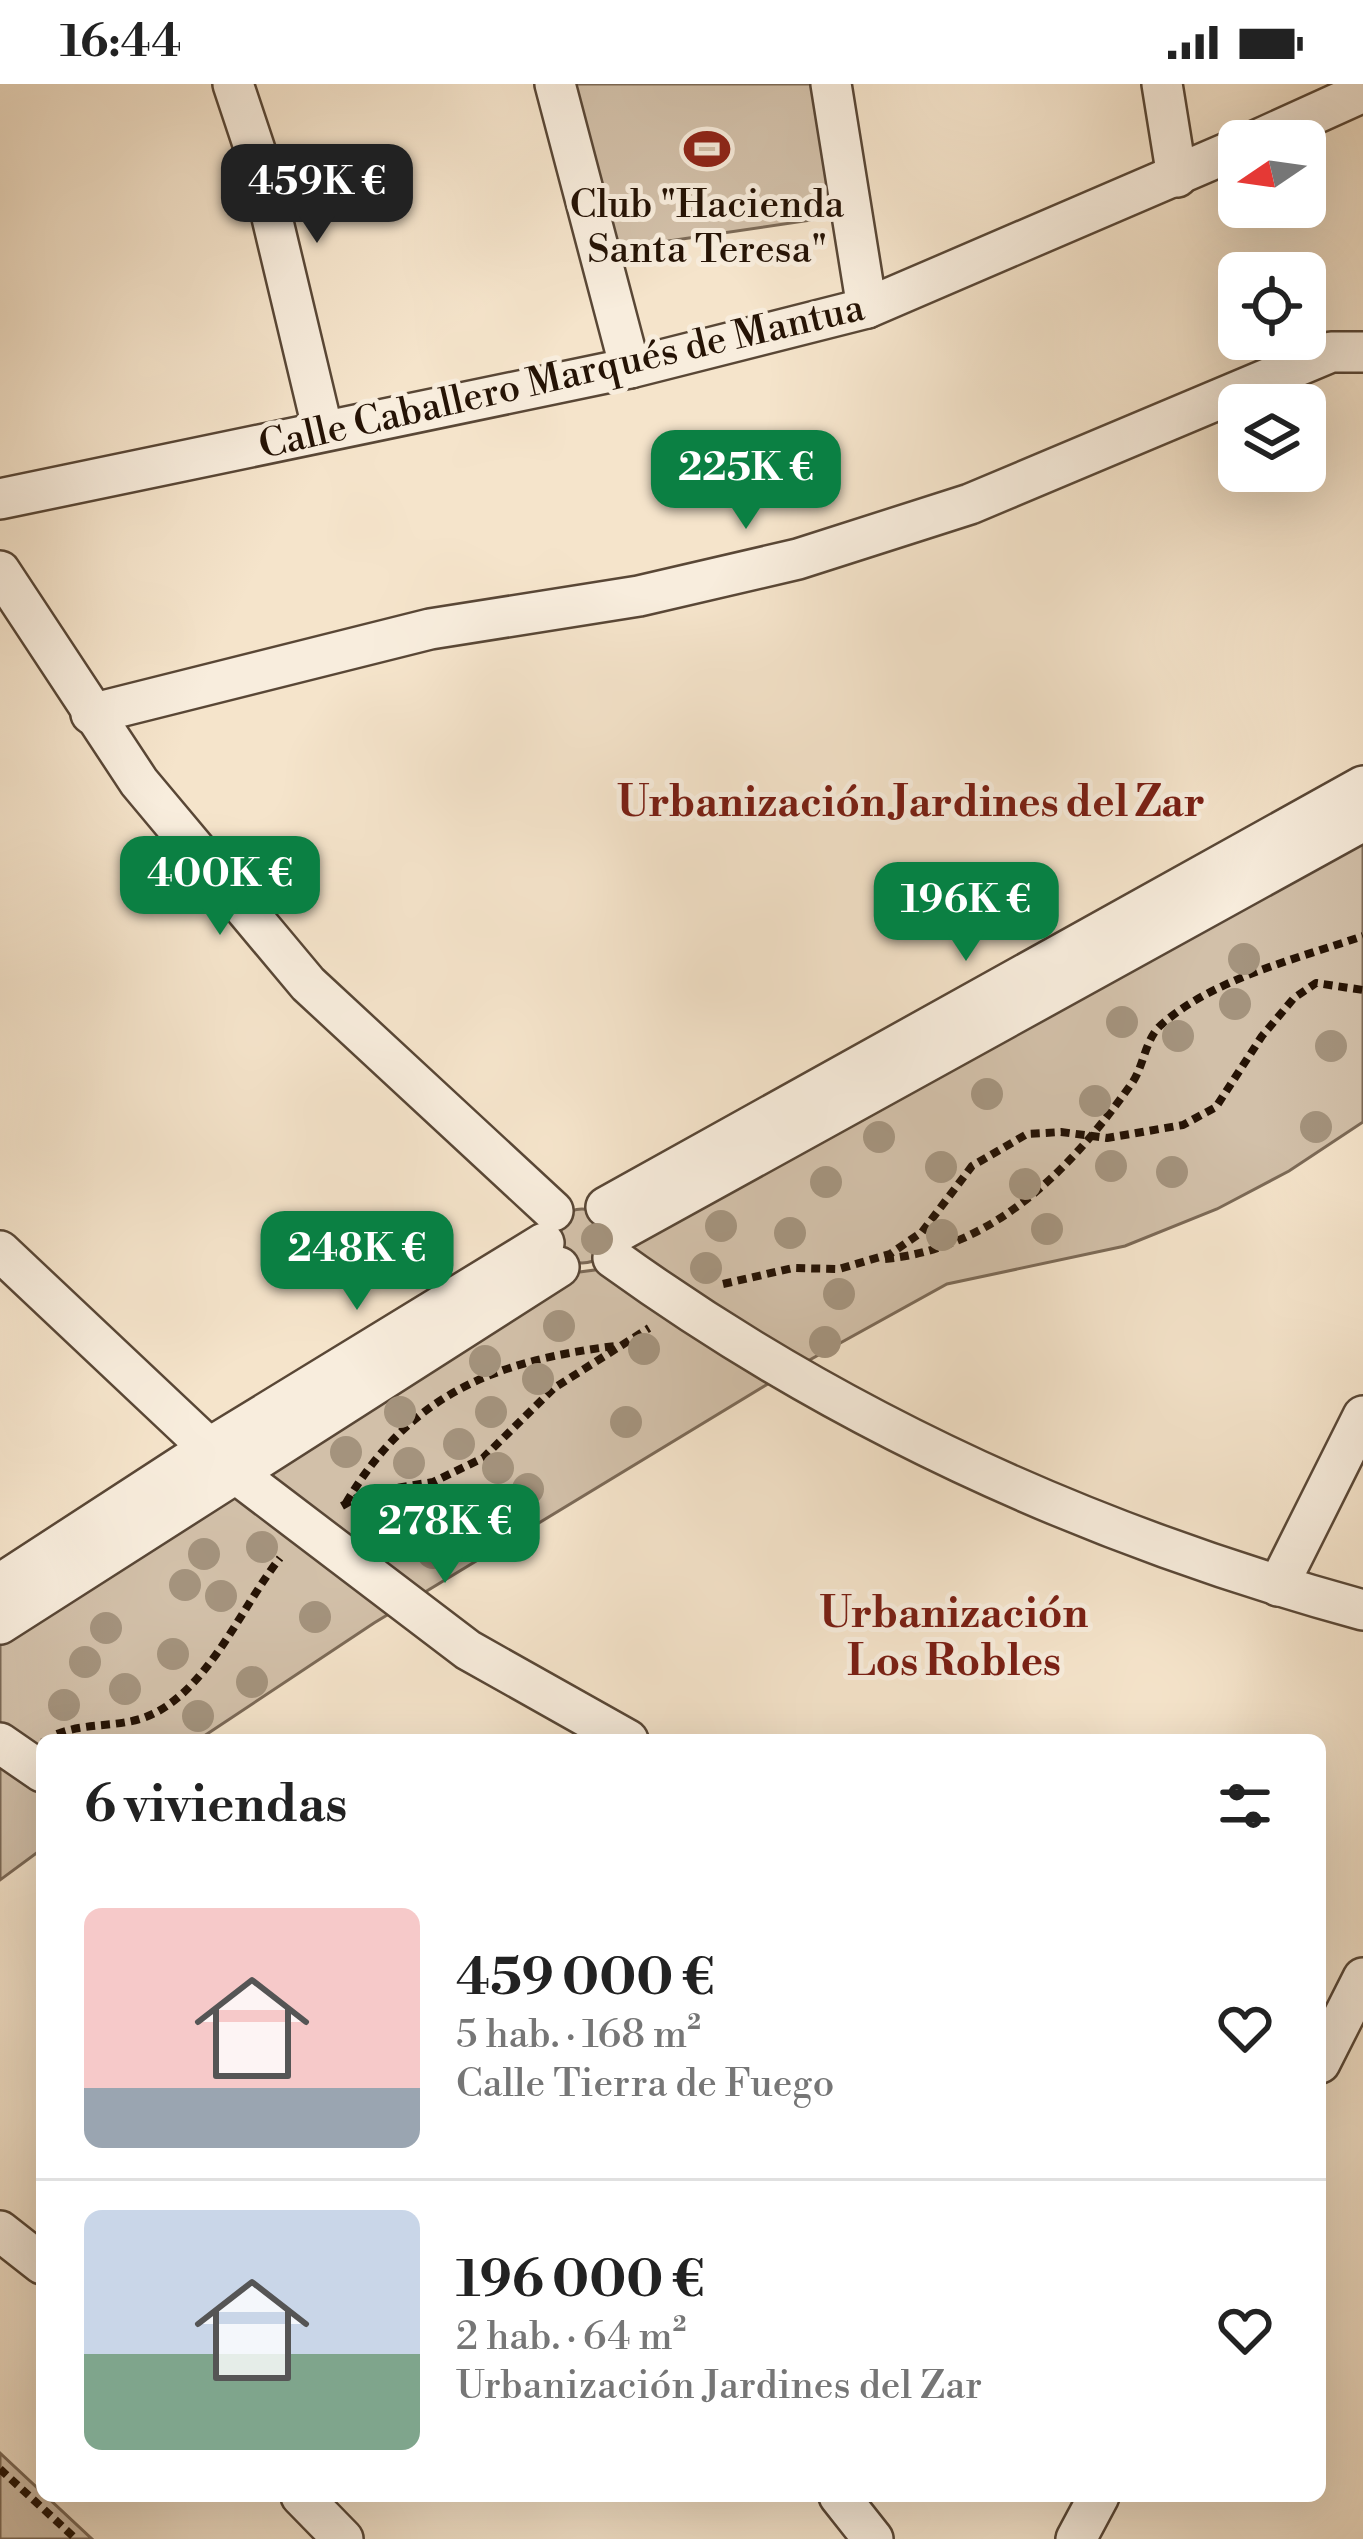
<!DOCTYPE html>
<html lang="es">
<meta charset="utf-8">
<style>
:root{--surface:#fff;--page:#f6f6f6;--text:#222;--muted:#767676;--line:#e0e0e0;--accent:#0b8043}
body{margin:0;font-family:"Libre Bodoni",serif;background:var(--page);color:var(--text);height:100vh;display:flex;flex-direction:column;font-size:45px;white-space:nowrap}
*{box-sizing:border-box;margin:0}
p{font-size:39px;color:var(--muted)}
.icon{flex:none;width:66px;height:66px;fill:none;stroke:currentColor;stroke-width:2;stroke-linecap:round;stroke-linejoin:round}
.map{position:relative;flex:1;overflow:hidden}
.details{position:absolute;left:36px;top:1650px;width:1290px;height:768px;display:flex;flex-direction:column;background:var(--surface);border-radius:18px;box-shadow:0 12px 48px #0002}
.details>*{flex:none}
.needle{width:78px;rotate:257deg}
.buttons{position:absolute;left:1218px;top:36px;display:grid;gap:24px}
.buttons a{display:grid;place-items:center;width:108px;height:108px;border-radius:18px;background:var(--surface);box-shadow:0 12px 48px #0002;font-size:60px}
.price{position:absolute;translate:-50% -102px;padding:0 27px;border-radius:24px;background:var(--accent);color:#fff;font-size:39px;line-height:78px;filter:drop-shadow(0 3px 6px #0008)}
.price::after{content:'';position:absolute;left:50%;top:72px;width:36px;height:27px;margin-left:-18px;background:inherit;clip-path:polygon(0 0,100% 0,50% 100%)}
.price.selected{background:#222;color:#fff}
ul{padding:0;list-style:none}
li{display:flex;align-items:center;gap:36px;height:300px;padding:0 48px}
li+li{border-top:3px solid var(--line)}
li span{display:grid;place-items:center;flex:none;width:336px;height:240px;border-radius:18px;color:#555}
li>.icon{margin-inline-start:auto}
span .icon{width:144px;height:144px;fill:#fffc;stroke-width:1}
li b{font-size:51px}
h2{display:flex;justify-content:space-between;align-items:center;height:144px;padding:0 48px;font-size:51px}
.status{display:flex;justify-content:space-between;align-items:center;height:84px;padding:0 60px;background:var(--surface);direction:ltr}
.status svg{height:33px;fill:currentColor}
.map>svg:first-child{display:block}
.green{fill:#d2c0a9;stroke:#7c6a57;stroke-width:3}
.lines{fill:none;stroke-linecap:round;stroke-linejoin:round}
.street-casing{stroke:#594736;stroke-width:44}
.path{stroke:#251305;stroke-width:8;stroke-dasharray:9 6;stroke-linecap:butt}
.street{stroke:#f8eddd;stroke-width:39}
.tree{fill:#a4937d}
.labels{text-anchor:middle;stroke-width:10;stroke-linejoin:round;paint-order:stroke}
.poi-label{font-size:39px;fill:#251305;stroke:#f8eddd}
.street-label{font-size:39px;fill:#251305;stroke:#f8eddd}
.neighbourhood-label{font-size:42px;font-weight:bold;fill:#7a1f14;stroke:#f8eddd}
</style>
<div class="status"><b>16:44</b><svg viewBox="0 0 49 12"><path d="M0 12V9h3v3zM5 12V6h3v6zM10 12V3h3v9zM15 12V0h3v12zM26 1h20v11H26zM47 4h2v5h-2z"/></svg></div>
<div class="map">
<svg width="1363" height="2455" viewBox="0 0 1363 2455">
<rect width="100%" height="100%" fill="#f5e4cb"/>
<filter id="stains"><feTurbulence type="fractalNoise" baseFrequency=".00167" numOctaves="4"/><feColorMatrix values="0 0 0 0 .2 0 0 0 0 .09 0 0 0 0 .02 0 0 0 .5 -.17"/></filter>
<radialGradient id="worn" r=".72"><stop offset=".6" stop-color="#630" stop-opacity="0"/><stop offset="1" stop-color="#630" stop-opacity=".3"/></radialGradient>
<g class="green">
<path d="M 555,0 L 831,0 L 852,130 L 600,167 Z"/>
<path d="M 1363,737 L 1363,1038 L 1289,1087 L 1217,1125 L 1125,1162 L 947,1200 L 786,1289 L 374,1539 L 198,1656 L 42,1656 L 42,1765 L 0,1796 L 0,1540 L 572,1189 L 602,1185 L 619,1161 Z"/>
<circle cx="582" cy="1152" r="27"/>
<path d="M 0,2369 L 92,2455 L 0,2455 Z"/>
</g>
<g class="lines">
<g class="street-casing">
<g id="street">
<path d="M 233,0 L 258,75 L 323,347"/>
<path d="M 555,0 L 630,284"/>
<path d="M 831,0 L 867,224"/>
<path d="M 1162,0 L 1177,93"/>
<path d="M 1255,57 L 1363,8"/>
<path d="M 0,415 L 630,284 L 867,224 L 1239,64"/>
<path d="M 0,487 L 139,698 L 308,900 L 553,1127"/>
<path d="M 91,630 L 430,545 L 639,512 L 798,475 L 970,420 L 1331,268 L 1363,268"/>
<path d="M 606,1123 L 1363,702"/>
<path d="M 620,1147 L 1363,737"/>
<path d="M 0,1167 L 209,1364"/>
<path d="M 613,1174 C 840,1338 1093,1452 1363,1526"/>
<path d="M 234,1388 L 468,1566 L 628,1656"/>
<path d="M 0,1500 L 209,1364 L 544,1159"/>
<path d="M 1278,1502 L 1363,1332"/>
<path d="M 0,1540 L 559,1183"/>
<path d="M 0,1659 L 42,1688"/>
<path d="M 1320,1979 L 1363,1894"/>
<path d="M 0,2147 L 42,2180"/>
<path d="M 301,2412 L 343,2455"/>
<path d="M 839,2412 L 873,2455"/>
<path d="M 1076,2455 L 1099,2412"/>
</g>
</g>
<g class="path">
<path d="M 885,1175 C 995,1164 1071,1085 1132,999 C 1144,982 1145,955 1161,941 C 1214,894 1297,875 1363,852"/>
<path d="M 723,1200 L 793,1184 L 839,1185 L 890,1170 L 922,1148 L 972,1082 L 1027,1050 L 1061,1048 L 1107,1054 L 1183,1041 L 1216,1023 L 1262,952 L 1294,914 L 1316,899 L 1363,906"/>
<path d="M 346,1419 C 410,1310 495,1277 615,1262"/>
<path d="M 342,1422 L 365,1409 L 433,1398 L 483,1374 L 554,1304 L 649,1244"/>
<path d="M 57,1650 C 85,1639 113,1643 140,1635 C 205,1615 240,1524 280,1474"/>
<path d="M 0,2385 L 76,2455"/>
</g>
<use href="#street" class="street"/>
</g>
<g class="tree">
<circle cx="1244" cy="875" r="16"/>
<circle cx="1235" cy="920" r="16"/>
<circle cx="1122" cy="938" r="16"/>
<circle cx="1178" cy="952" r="16"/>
<circle cx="1331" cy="962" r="16"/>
<circle cx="987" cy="1010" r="16"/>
<circle cx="1095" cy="1017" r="16"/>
<circle cx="1316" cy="1043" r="16"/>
<circle cx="879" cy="1053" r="16"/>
<circle cx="1111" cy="1082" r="16"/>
<circle cx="941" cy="1083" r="16"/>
<circle cx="1172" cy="1088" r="16"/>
<circle cx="826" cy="1098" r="16"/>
<circle cx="1025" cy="1100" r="16"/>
<circle cx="721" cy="1142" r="16"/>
<circle cx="1047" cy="1145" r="16"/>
<circle cx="790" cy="1149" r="16"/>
<circle cx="942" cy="1151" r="16"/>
<circle cx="597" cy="1155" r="16"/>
<circle cx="706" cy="1184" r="16"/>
<circle cx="839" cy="1210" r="16"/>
<circle cx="559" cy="1242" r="16"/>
<circle cx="825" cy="1258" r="16"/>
<circle cx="644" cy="1265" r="16"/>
<circle cx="485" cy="1277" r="16"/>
<circle cx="538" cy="1295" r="16"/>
<circle cx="400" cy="1328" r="16"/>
<circle cx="491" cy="1328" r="16"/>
<circle cx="626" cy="1338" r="16"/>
<circle cx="459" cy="1360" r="16"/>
<circle cx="346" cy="1368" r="16"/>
<circle cx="409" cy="1379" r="16"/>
<circle cx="498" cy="1384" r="16"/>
<circle cx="528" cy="1405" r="16"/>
<circle cx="387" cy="1427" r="16"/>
<circle cx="462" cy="1432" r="16"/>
<circle cx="262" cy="1463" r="16"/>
<circle cx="433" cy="1469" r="16"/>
<circle cx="204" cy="1470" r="16"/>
<circle cx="185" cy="1501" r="16"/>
<circle cx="221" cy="1512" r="16"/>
<circle cx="315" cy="1533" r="16"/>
<circle cx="106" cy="1544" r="16"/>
<circle cx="173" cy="1570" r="16"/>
<circle cx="85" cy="1578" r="16"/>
<circle cx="252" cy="1598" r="16"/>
<circle cx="125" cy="1605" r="16"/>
<circle cx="64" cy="1621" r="16"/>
<circle cx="198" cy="1632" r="16"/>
</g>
<defs>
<g id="stadium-bare" transform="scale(3.6)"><path d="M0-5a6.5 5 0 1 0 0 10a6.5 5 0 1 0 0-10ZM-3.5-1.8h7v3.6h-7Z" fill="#8f2418" stroke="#f8eddd" stroke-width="2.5" paint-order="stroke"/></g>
</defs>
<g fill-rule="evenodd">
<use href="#stadium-bare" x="707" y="65"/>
</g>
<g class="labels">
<g class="poi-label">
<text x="707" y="133">Club "Hacienda<tspan x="707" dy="45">Santa Teresa"</tspan></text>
</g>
<g class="street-label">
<text transform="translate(561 291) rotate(-13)" y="14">Calle Caballero Marqués de Mantua</text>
</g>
<g class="neighbourhood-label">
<text x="911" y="732">Urbanización Jardines del Zar</text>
<text x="954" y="1543">Urbanización<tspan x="954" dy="48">Los Robles</tspan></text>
</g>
</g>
<rect width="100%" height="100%" filter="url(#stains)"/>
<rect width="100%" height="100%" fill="url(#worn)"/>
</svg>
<div class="buttons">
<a><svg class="needle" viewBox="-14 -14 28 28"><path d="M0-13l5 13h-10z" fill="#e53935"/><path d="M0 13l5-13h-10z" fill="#767676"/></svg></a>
<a><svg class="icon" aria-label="locate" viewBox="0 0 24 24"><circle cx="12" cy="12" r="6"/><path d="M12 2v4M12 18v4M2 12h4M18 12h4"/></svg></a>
<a><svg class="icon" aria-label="layers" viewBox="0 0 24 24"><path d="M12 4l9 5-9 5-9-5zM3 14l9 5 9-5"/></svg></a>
</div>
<b class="price selected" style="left:317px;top:162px">459K €</b>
<b class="price" style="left:746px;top:448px">225K €</b>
<b class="price" style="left:220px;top:854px">400K €</b>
<b class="price" style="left:966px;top:880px">196K €</b>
<b class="price" style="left:357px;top:1229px">248K €</b>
<b class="price" style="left:445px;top:1502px">278K €</b>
<section class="details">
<h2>6 viviendas<svg class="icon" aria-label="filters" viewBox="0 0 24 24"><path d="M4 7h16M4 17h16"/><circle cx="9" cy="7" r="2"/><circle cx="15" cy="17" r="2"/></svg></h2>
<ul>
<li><span style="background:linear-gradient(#f6c9c9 75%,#9aa5b1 0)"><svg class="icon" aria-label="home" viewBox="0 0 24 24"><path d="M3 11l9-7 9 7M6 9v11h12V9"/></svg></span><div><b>459 000 €</b><p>5 hab. · 168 m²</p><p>Calle Tierra de Fuego</p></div><svg class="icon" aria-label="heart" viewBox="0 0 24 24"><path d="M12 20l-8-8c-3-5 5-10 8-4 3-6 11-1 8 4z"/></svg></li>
<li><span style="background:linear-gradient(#c9d6e8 60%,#7fa58c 0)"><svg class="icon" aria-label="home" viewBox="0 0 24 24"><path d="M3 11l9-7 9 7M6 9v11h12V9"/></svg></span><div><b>196 000 €</b><p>2 hab. · 64 m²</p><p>Urbanización Jardines del Zar</p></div><svg class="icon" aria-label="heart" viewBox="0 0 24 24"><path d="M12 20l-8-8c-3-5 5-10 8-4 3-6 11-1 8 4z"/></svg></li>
</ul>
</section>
</div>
